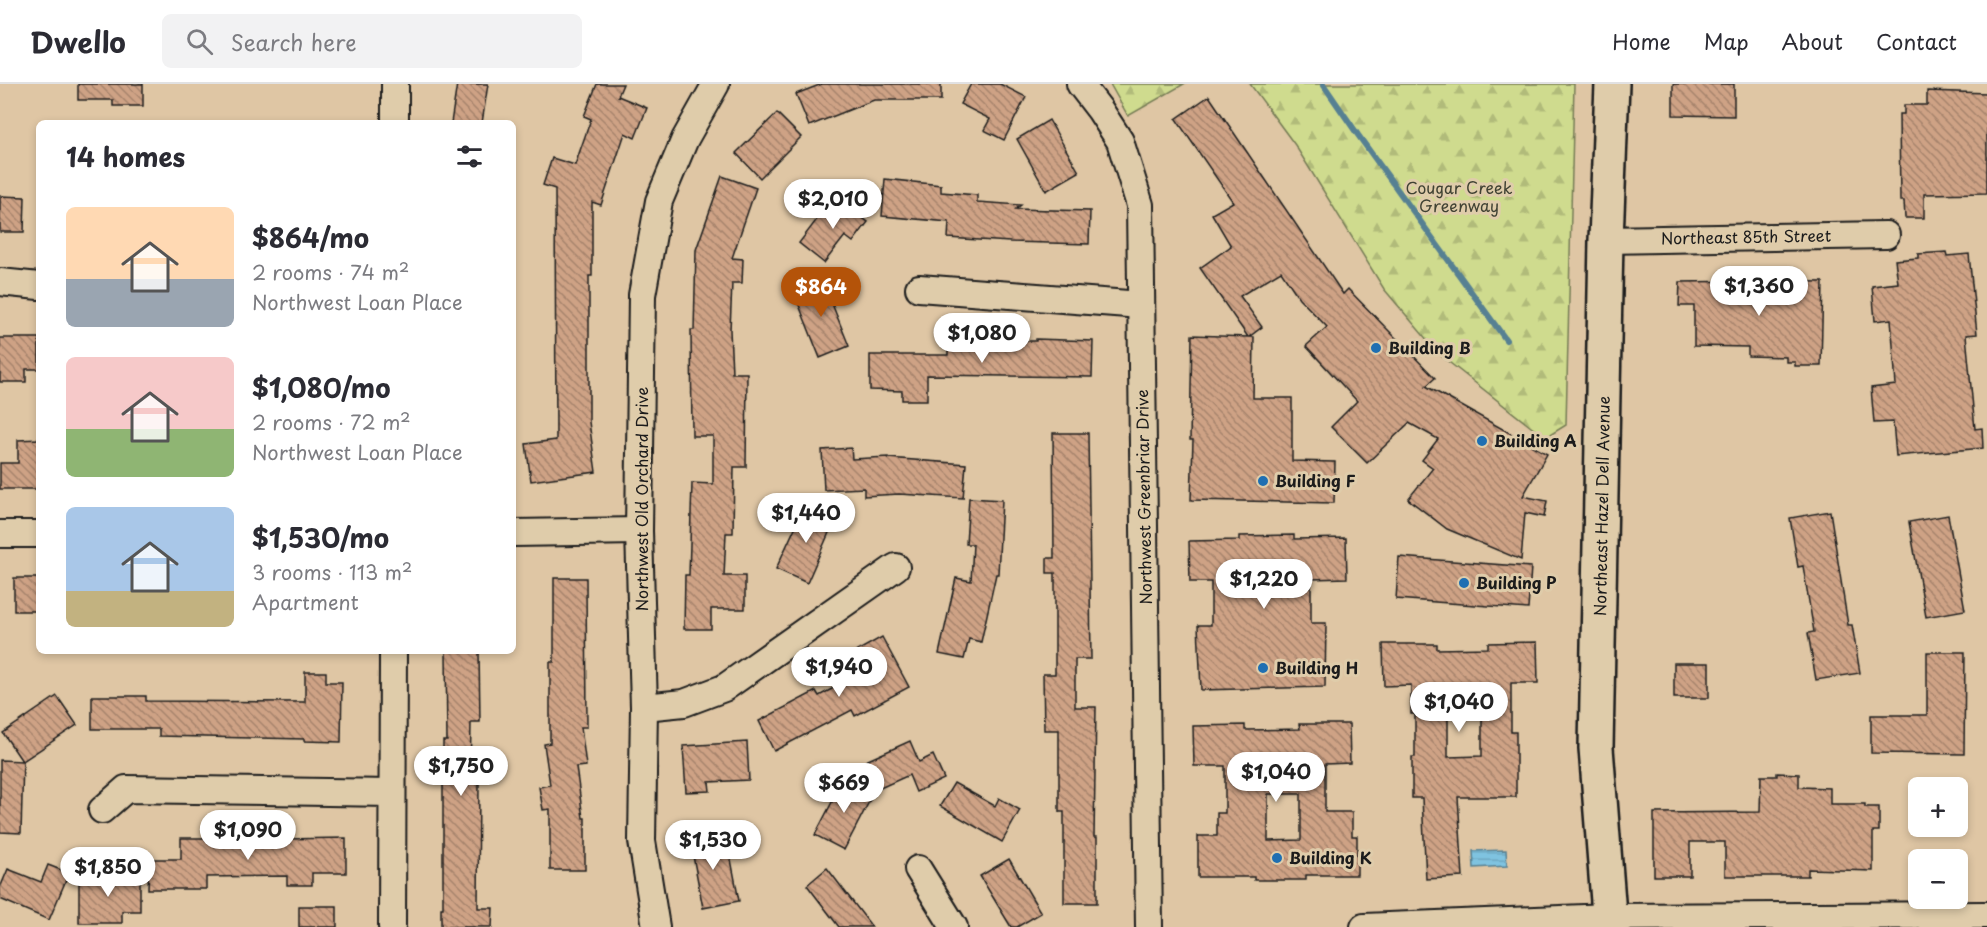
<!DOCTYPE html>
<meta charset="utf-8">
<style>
:root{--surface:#fff;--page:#f2f2f3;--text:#2b2b33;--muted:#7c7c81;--line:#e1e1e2;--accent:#b45309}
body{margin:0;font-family:"Playpen Sans",sans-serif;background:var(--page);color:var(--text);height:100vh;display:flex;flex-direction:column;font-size:22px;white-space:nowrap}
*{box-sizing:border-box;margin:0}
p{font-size:20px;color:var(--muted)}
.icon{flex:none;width:33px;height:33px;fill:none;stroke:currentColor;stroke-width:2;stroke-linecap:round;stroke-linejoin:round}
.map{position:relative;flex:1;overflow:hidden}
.sheet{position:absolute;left:36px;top:36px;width:480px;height:534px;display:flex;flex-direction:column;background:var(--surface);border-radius:9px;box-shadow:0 3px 9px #0003}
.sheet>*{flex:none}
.tools{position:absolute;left:1908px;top:693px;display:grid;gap:12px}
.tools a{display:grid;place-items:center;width:60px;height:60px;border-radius:9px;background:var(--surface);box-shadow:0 3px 9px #0003;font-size:30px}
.price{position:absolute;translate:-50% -51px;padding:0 14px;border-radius:21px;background:#fff;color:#222;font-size:20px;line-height:39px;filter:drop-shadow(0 2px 3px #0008)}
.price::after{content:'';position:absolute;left:50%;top:36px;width:18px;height:14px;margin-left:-9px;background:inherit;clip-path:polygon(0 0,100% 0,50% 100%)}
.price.selected{background:var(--accent);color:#fff}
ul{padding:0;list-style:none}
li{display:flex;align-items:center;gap:18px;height:150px;padding:0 30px}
li span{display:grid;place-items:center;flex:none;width:168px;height:120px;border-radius:9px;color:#555}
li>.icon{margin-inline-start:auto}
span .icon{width:72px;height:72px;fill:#fffc;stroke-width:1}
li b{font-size:26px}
h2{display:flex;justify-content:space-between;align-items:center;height:72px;padding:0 30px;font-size:26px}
header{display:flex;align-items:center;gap:36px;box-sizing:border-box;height:84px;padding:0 30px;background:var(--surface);border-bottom:2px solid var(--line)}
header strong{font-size:28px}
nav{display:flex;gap:33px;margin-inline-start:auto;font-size:21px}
.search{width:420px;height:54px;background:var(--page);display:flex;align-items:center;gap:15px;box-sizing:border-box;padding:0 21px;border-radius:9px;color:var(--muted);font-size:22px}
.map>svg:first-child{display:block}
.forest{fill:url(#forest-firs);stroke:#767c55;stroke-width:1.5}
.water{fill:url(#water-rules);stroke:#578092;stroke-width:1.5}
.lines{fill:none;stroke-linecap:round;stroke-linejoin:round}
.stream{stroke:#578092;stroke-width:6}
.building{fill:url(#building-back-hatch);stroke:#1c1c1c;stroke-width:1.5;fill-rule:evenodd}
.minor-casing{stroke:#1c1c1c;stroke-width:30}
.major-casing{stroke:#1c1c1c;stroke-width:38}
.minor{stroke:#dfccaa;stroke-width:26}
.major{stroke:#dfccaa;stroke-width:33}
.poi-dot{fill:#1f6fb2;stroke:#dfccaa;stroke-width:2}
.labels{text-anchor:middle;stroke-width:6;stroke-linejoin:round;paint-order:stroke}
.park-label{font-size:16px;fill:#404233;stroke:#dfccaa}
.street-label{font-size:16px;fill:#1c1c1c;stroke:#dfccaa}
.poi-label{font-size:16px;font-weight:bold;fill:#1c1c1c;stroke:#dfccaa;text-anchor:start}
</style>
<header>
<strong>Dwello</strong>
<div class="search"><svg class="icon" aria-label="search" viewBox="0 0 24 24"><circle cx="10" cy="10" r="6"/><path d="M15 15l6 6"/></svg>Search here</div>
<nav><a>Home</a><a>Map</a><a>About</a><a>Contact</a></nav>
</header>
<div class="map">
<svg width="1987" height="843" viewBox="0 0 1987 843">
<defs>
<pattern id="forest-firs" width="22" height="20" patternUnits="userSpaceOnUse" patternTransform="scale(1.5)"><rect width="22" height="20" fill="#cfdb8e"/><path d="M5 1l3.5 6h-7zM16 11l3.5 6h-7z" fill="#b1bb7a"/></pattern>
<pattern id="water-rules" width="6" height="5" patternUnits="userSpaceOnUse" patternTransform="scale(1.5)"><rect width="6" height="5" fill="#7fc3e0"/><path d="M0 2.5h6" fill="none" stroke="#6da7c0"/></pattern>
<pattern id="building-back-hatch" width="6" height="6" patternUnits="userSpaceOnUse" patternTransform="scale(1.5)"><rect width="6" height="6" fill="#cea285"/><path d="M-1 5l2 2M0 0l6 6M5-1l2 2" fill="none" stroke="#a6836c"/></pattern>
</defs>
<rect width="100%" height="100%" fill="#dfc6a4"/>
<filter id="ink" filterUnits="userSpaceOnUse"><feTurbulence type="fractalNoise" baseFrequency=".0167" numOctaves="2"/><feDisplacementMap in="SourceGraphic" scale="12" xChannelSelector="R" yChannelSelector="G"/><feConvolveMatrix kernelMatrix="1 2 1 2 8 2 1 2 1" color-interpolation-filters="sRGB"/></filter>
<g filter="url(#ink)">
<g class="forest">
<path d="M 1110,0 L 1184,0 L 1128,32 Z"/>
<path d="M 1250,0 L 1574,0 L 1566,341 L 1545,354 L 1440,271 L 1384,205 L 1295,61 Z"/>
</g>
<path class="water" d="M 1506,766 L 1507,782 L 1474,784 L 1473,767 Z"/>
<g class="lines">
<path class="stream" d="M 1323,0 L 1358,51 L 1506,256"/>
</g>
<g class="building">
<path d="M 78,0 L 143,0 L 143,22 L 113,22 L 113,16 L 78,16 Z"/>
<path d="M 457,0 L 488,0 L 482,39 L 451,39 Z"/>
<path d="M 597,0 L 623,0 L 618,12 L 647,24 L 635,54 L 625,49 L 601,121 L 592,118 L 592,192 L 589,192 L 589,338 L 596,388 L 531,397 L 526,360 L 556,356 L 555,105 L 543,101 L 552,74 L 575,81 L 591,35 L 584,32 Z"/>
<path d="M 822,0 L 941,0 L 941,16 L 874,16 L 809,42 L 796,10 Z"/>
<path d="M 971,0 L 1000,0 L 1026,13 L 1004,56 L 984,46 L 990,35 L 960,20 Z"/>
<path d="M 1673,0 L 1734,0 L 1734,32 L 1673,31 Z"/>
<path d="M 1927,7 L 1987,9 L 1987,109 L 1924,110 L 1924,134 L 1905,134 L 1904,117 L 1900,117 L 1899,30 L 1904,30 L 1904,21 L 1927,21 Z"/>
<path d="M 1209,12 L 1343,210 L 1348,205 L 1435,294 L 1426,302 L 1547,370 L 1523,412 L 1547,417 L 1544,433 L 1525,429 L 1521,476 L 1447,445 L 1408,415 L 1433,384 L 1422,376 L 1438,355 L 1409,339 L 1367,379 L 1331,343 L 1357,317 L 1306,262 L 1327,243 L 1299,214 L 1281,187 L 1240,212 L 1262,243 L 1249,253 L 1254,253 L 1253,314 L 1292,314 L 1292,377 L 1335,378 L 1334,419 L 1191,416 L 1193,356 L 1190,356 L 1192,251 L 1248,253 L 1200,184 L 1231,162 L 1212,130 L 1233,118 L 1176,35 Z"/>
<path d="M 777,29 L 801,53 L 760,94 L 736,69 Z"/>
<path d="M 1049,36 L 1079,88 L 1046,107 L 1017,55 Z"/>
<path d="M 722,92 L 756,104 L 732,174 L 743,175 L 742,199 L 732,199 L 730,246 L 732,289 L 747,289 L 746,383 L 734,383 L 733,449 L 726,449 L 724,492 L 745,492 L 745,525 L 711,525 L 711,545 L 684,545 L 685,491 L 689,491 L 692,399 L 713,400 L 713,352 L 692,352 L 691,246 L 694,246 L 696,166 Z"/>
<path d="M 885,95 L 941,101 L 941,108 L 977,111 L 977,118 L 1021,121 L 1016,125 L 1090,127 L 1089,160 L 1010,158 L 948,154 L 949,138 L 882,132 Z"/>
<path d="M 0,112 L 25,113 L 24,148 L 0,148 Z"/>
<path d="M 834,113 L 868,138 L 853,158 L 845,152 L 824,179 L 799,159 Z"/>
<path d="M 1946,168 L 1947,172 L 1969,170 L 1977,250 L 1966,251 L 1975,345 L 1982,344 L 1983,364 L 1896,372 L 1893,338 L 1874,339 L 1871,304 L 1896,301 L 1891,235 L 1875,237 L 1872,202 L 1898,199 L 1895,176 L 1918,174 L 1918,170 Z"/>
<path d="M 822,195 L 849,262 L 820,274 L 793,206 Z"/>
<path d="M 1749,197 L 1823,198 L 1821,282 L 1795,282 L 1795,278 L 1786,278 L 1786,273 L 1748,272 L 1748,263 L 1694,262 L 1694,222 L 1679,222 L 1680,198 Z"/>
<path d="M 0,254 L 39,254 L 39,285 L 26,285 L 26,298 L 0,298 Z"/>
<path d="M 1036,255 L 1093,257 L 1092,293 L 927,291 L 927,316 L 902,316 L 902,307 L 870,306 L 870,271 L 948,271 L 948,257 L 1036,257 Z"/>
<path d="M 1053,349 L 1088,349 L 1091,575 L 1075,575 L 1075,623 L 1096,623 L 1094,753 L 1097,753 L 1097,819 L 1064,819 L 1064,728 L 1059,728 L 1059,646 L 1044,646 L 1043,590 L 1055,590 L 1055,489 L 1047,489 L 1047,474 L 1054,474 Z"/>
<path d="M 39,355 L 39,405 L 0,405 L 0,379 L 18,379 L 18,356 Z"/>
<path d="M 851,364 L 852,375 L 888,373 L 888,374 L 966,380 L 963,414 L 899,410 L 864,412 L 864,404 L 824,406 L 822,366 Z"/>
<path d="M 969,414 L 1002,416 L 998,490 L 996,490 L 981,558 L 969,555 L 964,575 L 939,570 L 956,494 L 971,497 L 973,460 L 966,460 Z"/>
<path d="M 805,422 L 835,435 L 807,499 L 776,485 Z"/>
<path d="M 1830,427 L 1848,541 L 1852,541 L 1860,589 L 1816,596 L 1808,549 L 1814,548 L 1803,482 L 1798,483 L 1790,434 Z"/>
<path d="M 1948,431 L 1965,526 L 1926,533 L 1909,438 Z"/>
<path d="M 1294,451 L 1294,455 L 1346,454 L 1347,494 L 1311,495 L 1311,539 L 1326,539 L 1325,603 L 1201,606 L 1198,541 L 1211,541 L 1211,498 L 1190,498 L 1189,457 L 1239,456 L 1239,452 Z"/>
<path d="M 1399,473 L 1531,483 L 1528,525 L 1396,515 Z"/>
<rect x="14" y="494" width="25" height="33"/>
<path d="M 554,494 L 586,494 L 587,643 L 581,643 L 586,682 L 576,683 L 583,734 L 585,734 L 585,786 L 550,786 L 550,725 L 543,726 L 539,703 L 550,701 L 544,660 L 550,659 L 550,578 L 554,578 Z"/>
<path d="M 882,553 L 909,603 L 855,632 L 852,626 L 774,667 L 759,637 L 816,607 L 819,612 L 867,586 L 857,567 Z"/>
<path d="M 1537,558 L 1538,599 L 1511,599 L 1511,648 L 1516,648 L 1516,713 L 1458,713 L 1463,793 L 1426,795 L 1422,714 L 1412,714 L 1412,673 L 1415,673 L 1415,630 L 1411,630 L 1411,601 L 1384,602 L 1383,560 L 1437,560 L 1437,565 L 1488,564 L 1488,559 ZM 1448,630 L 1482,630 L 1482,672 L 1448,673 Z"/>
<path d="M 446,567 L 479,567 L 480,638 L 471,638 L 470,699 L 479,699 L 478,824 L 493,824 L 492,843 L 441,843 L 441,824 L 443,824 L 443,657 L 447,657 Z"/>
<path d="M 1927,568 L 1965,568 L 1964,670 L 1871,669 L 1871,631 L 1927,631 Z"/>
<rect x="1674" y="579" width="35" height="35"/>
<path d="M 305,588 L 326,588 L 326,598 L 342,598 L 341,658 L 304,657 L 304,655 L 159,652 L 159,645 L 92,645 L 92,612 L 146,612 L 146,617 L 305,618 Z"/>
<path d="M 57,612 L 77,641 L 23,677 L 21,749 L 0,748 L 0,676 L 22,677 L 3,649 Z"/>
<path d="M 1299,640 L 1349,640 L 1350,679 L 1325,680 L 1325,728 L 1352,728 L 1352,752 L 1357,752 L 1357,791 L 1306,791 L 1306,796 L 1254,796 L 1254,793 L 1198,793 L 1198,752 L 1217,752 L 1217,729 L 1225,729 L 1225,682 L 1194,682 L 1193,642 L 1245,641 L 1245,646 L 1300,645 ZM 1268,710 L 1301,710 L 1301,756 L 1268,757 Z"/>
<path d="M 910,657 L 919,678 L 933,671 L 944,695 L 916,708 L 909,691 L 878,705 L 866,677 Z"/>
<path d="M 747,658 L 749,696 L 709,698 L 710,707 L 686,708 L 683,662 Z"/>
<path d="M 1777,689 L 1799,690 L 1799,703 L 1830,704 L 1830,720 L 1865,720 L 1865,723 L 1879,723 L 1879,747 L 1873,747 L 1873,787 L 1808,785 L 1808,792 L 1725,792 L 1725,758 L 1690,758 L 1690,792 L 1654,792 L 1654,729 L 1760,728 L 1761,692 L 1777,692 Z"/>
<path d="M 845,693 L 874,708 L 844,766 L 815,751 Z"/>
<path d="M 954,699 L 995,722 L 999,714 L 1020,726 L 1002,758 L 940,722 Z"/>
<path d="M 714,746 L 718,767 L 729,765 L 739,817 L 703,824 L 689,751 Z"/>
<path d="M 181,754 L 206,754 L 206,756 L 346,754 L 346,789 L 312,789 L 312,801 L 287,801 L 287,792 L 206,793 L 206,805 L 148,805 L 149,775 L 181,775 Z"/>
<path d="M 1009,775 L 1041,829 L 1017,843 L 1011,843 L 980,792 Z"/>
<path d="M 48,781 L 69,789 L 49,836 L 0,815 L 0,804 L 8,785 L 41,798 Z"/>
<path d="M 827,784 L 872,843 L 839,843 L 807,801 Z"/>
<path d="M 79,792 L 140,792 L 140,827 L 122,827 L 122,839 L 79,839 Z"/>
<rect x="299" y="822" width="38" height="21"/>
</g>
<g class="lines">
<g class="minor-casing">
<g id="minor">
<path d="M 395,0 L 395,39"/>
<path d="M 1080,0 L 1100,26 L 1120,57 L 1140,121 L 1149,843"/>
<path d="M 1606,156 L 1886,151"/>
<path d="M 0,198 L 39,202"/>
<path d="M 919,204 L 1141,221"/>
<path d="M 513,449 L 639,447"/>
<path d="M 0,450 L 39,450"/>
<path d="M 644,623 L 684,619 L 724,604 L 896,483"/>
<path d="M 102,726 L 126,705 L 392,709"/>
<path d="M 918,785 L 954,843"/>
<path d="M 392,843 L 393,567"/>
<path d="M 656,843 L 642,757 L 644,623 L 639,447 L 642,211 L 659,117 L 685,55 L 716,0"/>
<path d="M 1364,843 L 1609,833 L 1987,831"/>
</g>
</g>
<g class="major-casing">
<path id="major" d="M 1610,843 L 1596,664 L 1606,156 L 1612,0"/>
</g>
<use href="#minor" class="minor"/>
<use href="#major" class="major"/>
</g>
</g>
<g class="poi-dot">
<circle cx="1376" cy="264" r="6"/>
<circle cx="1482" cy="357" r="6"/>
<circle cx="1263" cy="397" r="6"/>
<circle cx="1464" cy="499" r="6"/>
<circle cx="1263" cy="584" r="6"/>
<circle cx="1277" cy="774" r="6"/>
</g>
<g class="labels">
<g class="park-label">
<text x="1459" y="110">Cougar Creek<tspan x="1459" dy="18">Greenway</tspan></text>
</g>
<g class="street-label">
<text transform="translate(1746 153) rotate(-1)" y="6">Northeast 85th Street</text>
<text transform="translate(1144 413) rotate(-91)" y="6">Northwest Greenbriar Drive</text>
<text transform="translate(642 415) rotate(-90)" y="6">Northwest Old Orchard Drive</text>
<text transform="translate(1602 422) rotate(-89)" y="6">Northeast Hazel Dell Avenue</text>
</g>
<g class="poi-label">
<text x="1388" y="270">Building B</text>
<text x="1494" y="363">Building A</text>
<text x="1275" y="403">Building F</text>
<text x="1476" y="505">Building P</text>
<text x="1275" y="590">Building H</text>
<text x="1289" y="780">Building K</text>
</g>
</g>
</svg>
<div class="tools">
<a>+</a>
<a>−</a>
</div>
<b class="price" style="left:833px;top:146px">$2,010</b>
<b class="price" style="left:1759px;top:233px">$1,360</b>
<b class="price selected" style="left:821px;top:234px">$864</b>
<b class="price" style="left:982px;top:280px">$1,080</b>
<b class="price" style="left:806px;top:460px">$1,440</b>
<b class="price" style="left:1264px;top:526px">$1,220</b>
<b class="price" style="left:839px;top:614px">$1,940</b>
<b class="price" style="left:1459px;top:649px">$1,040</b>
<b class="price" style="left:461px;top:713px">$1,750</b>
<b class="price" style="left:1276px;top:719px">$1,040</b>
<b class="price" style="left:844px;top:730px">$669</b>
<b class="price" style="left:248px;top:777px">$1,090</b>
<b class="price" style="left:713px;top:787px">$1,530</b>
<b class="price" style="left:108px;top:814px">$1,850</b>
<section class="sheet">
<h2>14 homes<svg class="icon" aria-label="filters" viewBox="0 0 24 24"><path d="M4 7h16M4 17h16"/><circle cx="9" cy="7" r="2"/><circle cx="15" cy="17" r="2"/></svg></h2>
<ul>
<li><span style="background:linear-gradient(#ffd9b3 60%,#9aa5b1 0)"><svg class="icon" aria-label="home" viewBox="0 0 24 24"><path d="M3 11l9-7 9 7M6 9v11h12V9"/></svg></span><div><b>$864/mo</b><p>2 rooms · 74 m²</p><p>Northwest Loan Place</p></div></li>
<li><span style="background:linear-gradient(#f6c9c9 60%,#8fb573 0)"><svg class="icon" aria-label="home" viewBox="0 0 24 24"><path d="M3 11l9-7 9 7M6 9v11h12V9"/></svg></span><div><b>$1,080/mo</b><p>2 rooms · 72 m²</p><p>Northwest Loan Place</p></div></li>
<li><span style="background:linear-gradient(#a9c7e8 70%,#c2b280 0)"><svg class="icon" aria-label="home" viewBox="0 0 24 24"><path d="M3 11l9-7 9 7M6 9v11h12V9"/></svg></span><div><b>$1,530/mo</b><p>3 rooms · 113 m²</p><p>Apartment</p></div></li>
</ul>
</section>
</div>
